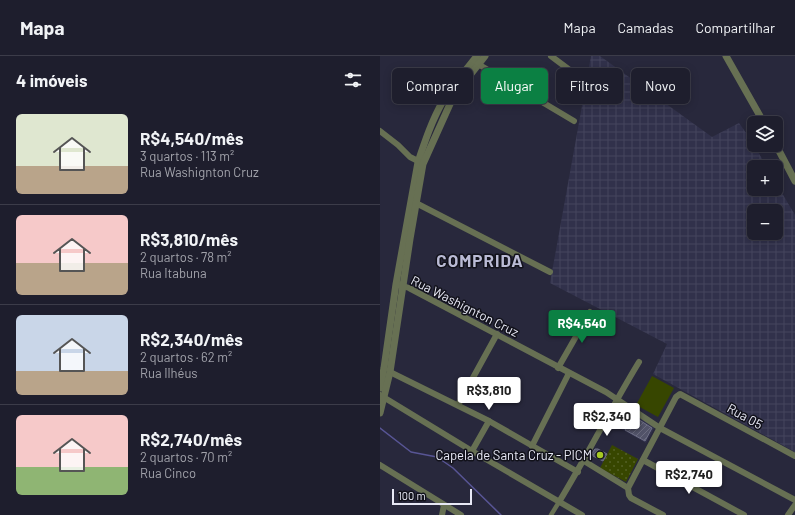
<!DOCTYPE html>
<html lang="pt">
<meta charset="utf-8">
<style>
:root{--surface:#1e1e2d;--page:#262735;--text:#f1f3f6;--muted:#a1a2aa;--line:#3c3c49;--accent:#0b8043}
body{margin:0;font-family:Barlow,sans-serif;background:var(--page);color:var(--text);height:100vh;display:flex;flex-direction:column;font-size:15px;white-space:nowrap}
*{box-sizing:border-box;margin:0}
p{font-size:13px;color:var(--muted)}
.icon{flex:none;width:22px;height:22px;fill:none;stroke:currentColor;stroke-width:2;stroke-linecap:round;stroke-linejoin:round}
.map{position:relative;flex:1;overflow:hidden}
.panel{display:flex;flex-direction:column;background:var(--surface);width:380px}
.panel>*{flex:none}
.banner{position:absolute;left:12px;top:12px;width:343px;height:36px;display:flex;gap:8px}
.tools{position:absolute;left:367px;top:60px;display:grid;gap:8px}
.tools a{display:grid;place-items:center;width:36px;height:36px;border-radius:6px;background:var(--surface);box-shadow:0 2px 10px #0003,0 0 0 1px var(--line);font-size:20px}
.scale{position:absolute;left:12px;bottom:10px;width:80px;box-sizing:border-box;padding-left:4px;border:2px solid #e7e8f5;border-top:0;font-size:11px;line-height:14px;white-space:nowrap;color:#e7e8f5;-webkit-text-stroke:3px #12121b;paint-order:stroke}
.price{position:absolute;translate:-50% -34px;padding:0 9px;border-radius:4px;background:#fff;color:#222;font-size:13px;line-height:26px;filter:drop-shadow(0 1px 2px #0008)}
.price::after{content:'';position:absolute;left:50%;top:24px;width:12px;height:9px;margin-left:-6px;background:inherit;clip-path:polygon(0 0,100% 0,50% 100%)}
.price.selected{background:var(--accent);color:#fff}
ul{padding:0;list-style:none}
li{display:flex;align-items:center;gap:12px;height:100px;padding:0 16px}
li+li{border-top:1px solid var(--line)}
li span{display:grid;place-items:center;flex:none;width:112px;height:80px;border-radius:6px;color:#555}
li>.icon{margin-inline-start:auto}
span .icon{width:48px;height:48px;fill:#fffc;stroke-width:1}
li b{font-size:17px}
h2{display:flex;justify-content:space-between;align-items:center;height:48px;padding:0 16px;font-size:17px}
.chip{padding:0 14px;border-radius:6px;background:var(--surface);box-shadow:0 2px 10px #0003,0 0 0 1px var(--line);font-size:14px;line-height:36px}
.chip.selected{background:var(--accent);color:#fff}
header{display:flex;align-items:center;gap:24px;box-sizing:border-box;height:56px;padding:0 20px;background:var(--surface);border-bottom:1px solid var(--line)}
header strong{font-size:19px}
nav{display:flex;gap:22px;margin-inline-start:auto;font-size:14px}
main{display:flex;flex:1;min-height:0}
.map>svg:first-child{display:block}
.built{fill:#31314b}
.industrial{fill:url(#industrial-grid);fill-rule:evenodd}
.green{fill:#374600}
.park{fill:url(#park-dots)}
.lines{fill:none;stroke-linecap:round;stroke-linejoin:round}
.stream{stroke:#585595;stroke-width:1.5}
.building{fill:url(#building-hatch);stroke:#6f7087}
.pedestrian{stroke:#677053;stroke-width:4.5}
.minor{stroke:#677053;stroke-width:6}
.tertiary{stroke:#677053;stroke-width:7}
.poi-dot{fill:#a5c823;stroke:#12121b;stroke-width:1.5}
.labels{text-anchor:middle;stroke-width:3;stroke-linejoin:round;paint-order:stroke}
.street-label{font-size:13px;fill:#e7e8f5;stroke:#12121b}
.poi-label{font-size:13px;fill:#e7e8f5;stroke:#12121b;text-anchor:end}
.district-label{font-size:17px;font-weight:bold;letter-spacing:1px;fill:#babbd5;stroke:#12121b}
</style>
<header>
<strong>Mapa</strong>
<nav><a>Mapa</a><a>Camadas</a><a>Compartilhar</a></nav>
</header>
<main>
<section class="panel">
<h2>4 imóveis<svg class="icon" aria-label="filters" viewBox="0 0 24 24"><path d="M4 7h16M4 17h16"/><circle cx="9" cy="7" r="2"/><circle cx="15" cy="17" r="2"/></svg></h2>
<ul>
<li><span style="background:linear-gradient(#dfe7d0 65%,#b9a48a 0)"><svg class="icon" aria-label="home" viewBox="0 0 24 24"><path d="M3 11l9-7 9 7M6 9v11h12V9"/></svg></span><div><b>R$4,540/mês</b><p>3 quartos · 113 m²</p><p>Rua Washignton Cruz</p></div></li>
<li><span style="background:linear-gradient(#f6c9c9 60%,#b9a48a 0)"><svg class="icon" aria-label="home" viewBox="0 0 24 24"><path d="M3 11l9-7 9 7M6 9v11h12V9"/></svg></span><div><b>R$3,810/mês</b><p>2 quartos · 78 m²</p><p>Rua Itabuna</p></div></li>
<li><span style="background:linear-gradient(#c9d6e8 70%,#b9a48a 0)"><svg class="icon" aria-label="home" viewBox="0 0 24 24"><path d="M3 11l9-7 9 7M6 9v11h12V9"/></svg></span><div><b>R$2,340/mês</b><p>2 quartos · 62 m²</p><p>Rua Ilhéus</p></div></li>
<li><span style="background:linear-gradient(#f6c9c9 65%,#8fb573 0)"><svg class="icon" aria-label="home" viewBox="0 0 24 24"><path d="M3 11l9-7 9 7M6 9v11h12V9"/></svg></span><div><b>R$2,740/mês</b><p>2 quartos · 70 m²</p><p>Rua Cinco</p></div></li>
</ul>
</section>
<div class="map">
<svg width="415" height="459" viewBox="0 0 415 459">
<defs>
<pattern id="industrial-grid" width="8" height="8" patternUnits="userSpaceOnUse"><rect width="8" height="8" fill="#31314b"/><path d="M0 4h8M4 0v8" fill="none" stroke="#45455d"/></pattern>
<pattern id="park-dots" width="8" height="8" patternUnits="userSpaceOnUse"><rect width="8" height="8" fill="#374600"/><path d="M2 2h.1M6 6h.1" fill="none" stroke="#546126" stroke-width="1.8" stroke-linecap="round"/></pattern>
<pattern id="building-hatch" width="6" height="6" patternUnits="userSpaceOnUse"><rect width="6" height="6" fill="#525369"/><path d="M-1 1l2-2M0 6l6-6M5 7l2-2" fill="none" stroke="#6b6c7f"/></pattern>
</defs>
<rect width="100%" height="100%" fill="#28283c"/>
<path class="built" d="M 251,356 L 275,371 L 266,387 L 241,373 Z"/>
<path class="industrial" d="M 211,0 L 220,0 L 332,81 L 359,67 L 369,81 L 387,111 L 374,111 L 374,133 L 396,133 L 396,127 L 415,159 L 415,396 L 273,318 L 287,288 L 170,227 ZM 374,155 L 396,155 L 396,177 L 374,177 Z"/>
<path class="green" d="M 272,320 L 294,332 L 278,361 L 256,349 Z"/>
<path class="park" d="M 232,389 L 258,403 L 246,426 L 220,412 Z"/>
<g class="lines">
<path class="stream" d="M 0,372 L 31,396 L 57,401 L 73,412 L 121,459"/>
</g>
<g class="building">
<path d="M 253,360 L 272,372 L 265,385 L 245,374 Z"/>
<path d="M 215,393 L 218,393 L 227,398 L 223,405 L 213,400 L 212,397 Z"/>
</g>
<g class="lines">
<path class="pedestrian" d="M 171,459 L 179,446"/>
<g class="minor">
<path d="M 171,0 L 203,24"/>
<path d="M 98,8 L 194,65"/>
<path d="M 0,75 L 18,89 L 30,101 L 42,107"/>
<path d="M 32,145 L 170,216"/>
<path d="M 20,229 L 29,232 L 226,336 L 280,372 L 415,444"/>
<path d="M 178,312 L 210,256"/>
<path d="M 10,316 L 109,365 L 198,416"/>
<path d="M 0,339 L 92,395 L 202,459"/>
<path d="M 78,349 L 117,278"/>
<path d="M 152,390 L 189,317"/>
<path d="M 92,395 L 109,365"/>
<path d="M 263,404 L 364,459"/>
<path d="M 204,405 L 248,432"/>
<path d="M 0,409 L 81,459"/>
<path d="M 179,446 C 207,400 231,352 259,306"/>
<path d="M 62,459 L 64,449"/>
<path d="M 283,459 L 251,442 L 249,439 L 248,432 L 296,341 L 300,338 L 415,400"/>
<path d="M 408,459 L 415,449"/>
</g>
<g class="tertiary">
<path d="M 346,0 L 384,67"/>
<path d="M 396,89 L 415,125"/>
<path d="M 0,332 L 4,312 L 16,228 L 38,106 C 45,85 52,64 63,45 C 73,29 85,15 97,0"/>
<path d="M 0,357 L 10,316 L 30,183 L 43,108 L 70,48 L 79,33 L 105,0"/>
</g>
</g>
<circle class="poi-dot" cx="220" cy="399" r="4"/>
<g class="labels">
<g class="street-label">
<text transform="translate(85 250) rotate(27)" y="5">Rua Washignton Cruz</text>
<text transform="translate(365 360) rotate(29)" y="5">Rua 05</text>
</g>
<g class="poi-label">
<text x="212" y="404">Capela de Santa Cruz - PICM</text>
</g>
<g class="district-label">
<text x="100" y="211">COMPRIDA</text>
</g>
</g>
</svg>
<div class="tools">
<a><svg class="icon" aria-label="layers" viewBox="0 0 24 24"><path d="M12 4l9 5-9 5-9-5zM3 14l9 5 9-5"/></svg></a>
<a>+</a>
<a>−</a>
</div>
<div class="scale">100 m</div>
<b class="price selected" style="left:202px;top:288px">R$4,540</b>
<b class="price" style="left:109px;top:355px">R$3,810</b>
<b class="price" style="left:227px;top:381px">R$2,340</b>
<b class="price" style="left:309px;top:439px">R$2,740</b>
<div class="banner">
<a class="chip">Comprar</a>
<a class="chip selected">Alugar</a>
<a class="chip">Filtros</a>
<a class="chip">Novo</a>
</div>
</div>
</main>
